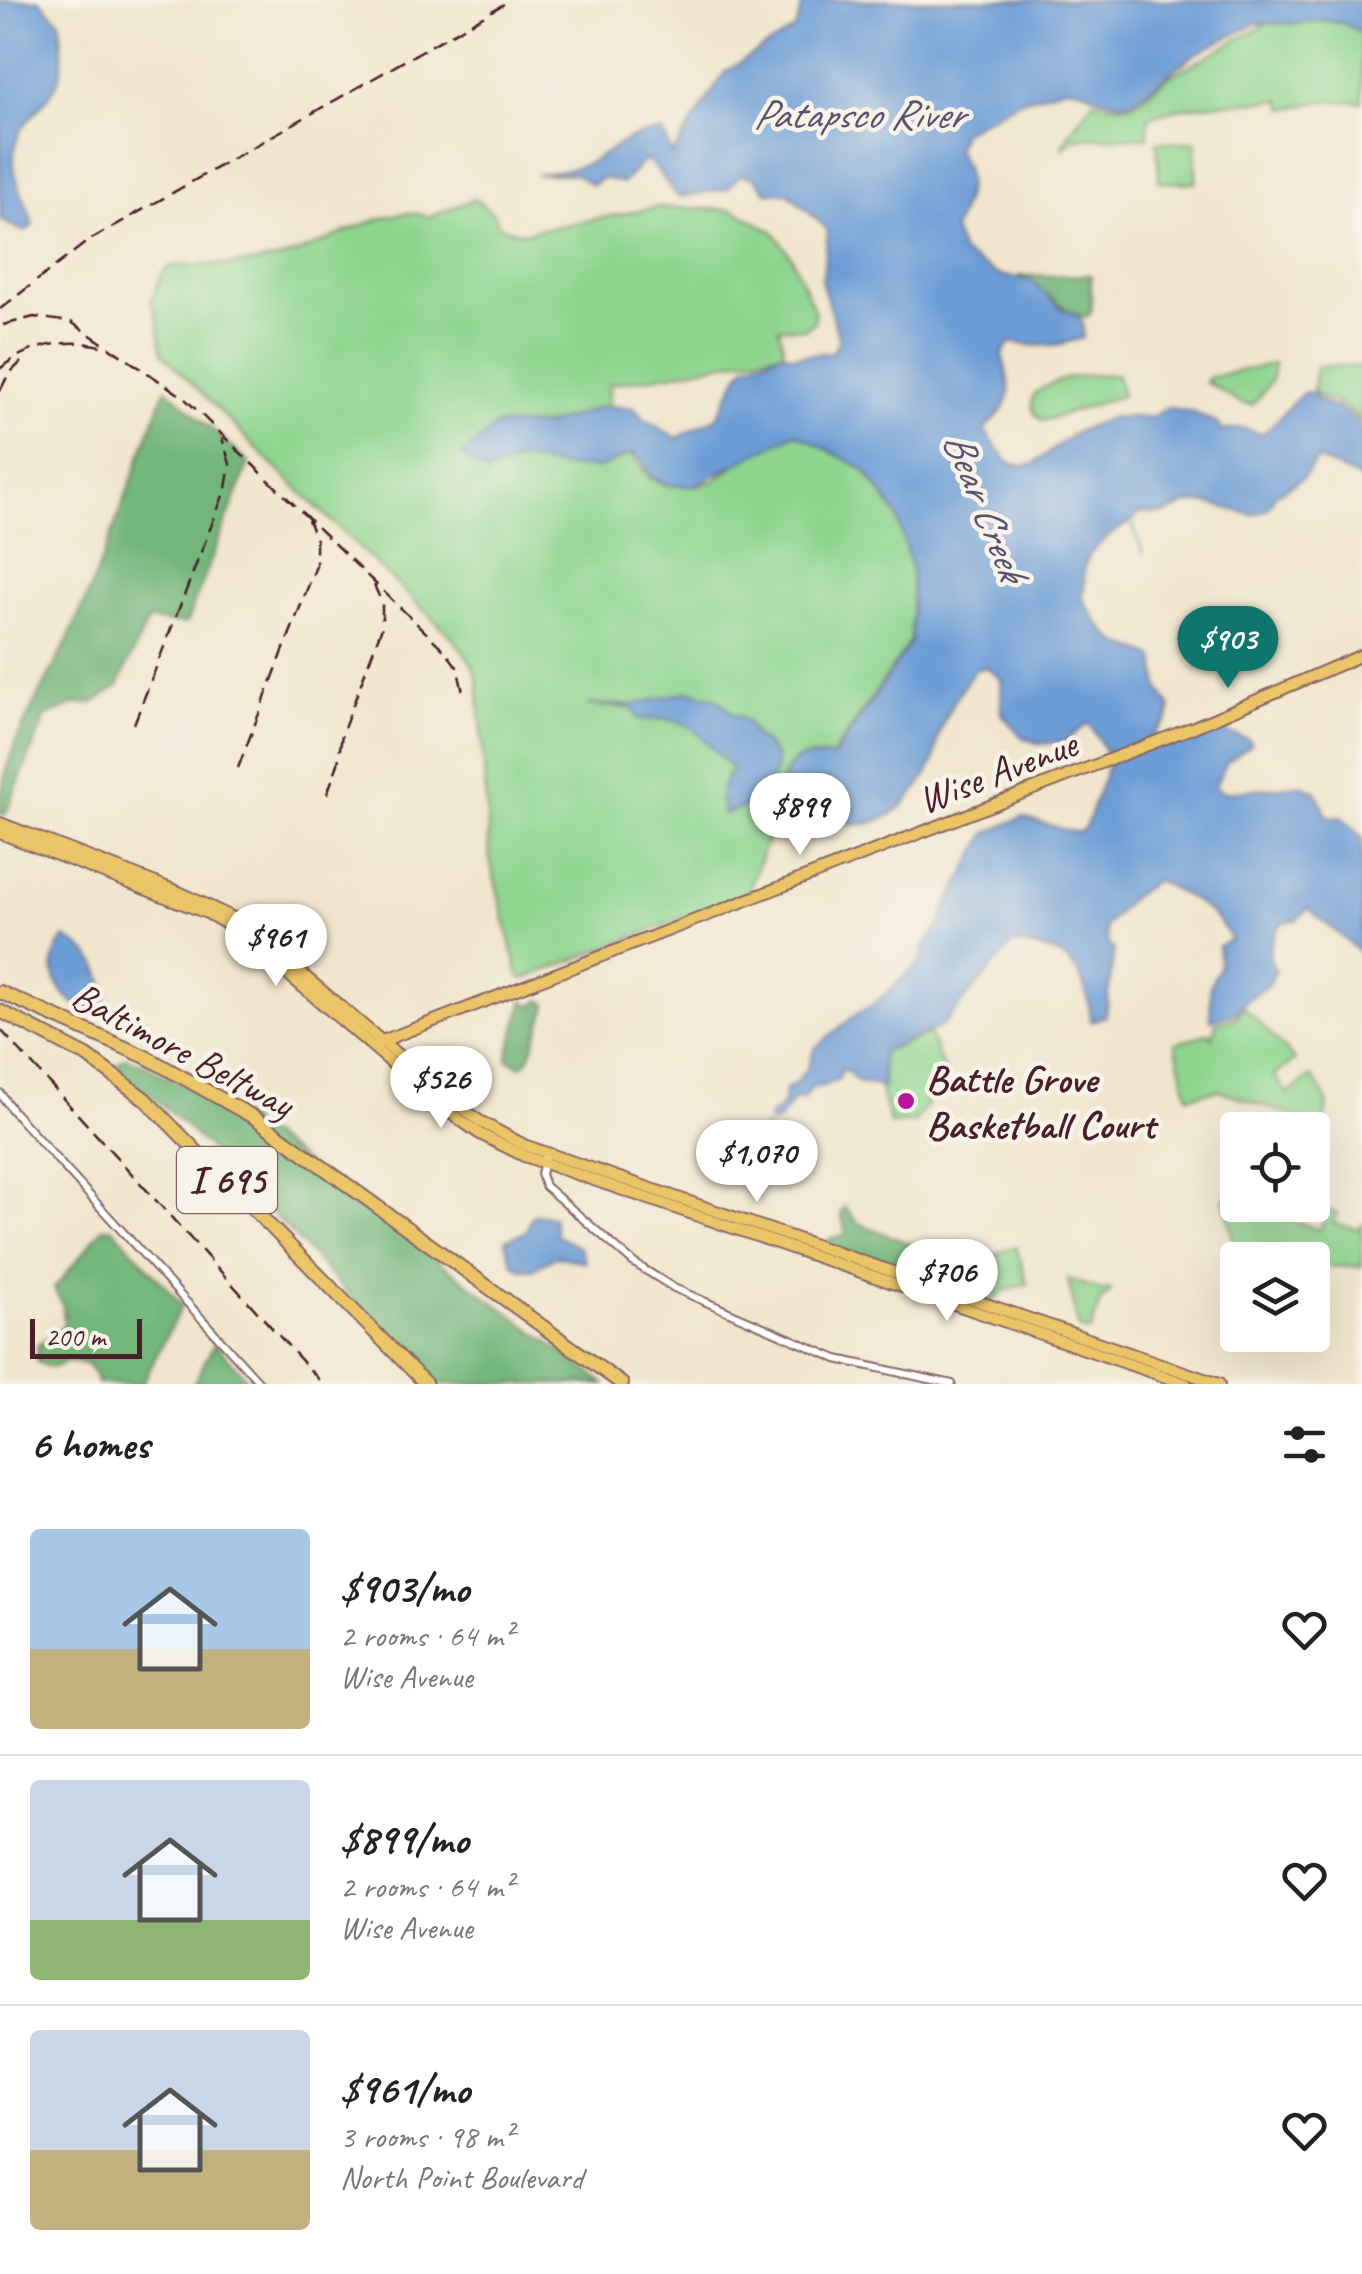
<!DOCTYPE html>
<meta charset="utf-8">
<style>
:root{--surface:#fff;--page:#f2f2f2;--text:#222;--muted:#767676;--line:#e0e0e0;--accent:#0f766e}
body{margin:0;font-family:Caveat,sans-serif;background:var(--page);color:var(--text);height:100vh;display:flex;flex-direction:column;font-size:38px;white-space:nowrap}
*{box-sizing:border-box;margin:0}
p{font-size:32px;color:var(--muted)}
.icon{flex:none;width:55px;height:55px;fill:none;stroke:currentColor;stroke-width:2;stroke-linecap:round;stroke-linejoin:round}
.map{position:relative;height:1384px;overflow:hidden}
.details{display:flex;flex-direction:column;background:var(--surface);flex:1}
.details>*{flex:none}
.fabs{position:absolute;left:1220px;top:1112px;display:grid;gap:20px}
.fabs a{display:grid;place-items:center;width:110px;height:110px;border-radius:10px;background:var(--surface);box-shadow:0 10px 40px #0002;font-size:50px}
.scale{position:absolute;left:30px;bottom:25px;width:112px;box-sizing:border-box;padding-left:10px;border:5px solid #4a1f2b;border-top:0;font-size:28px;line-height:35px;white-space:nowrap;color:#4a1f2b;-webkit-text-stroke:8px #f7f3e8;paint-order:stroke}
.price{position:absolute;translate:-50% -85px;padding:0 22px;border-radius:35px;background:#fff;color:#222;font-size:32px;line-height:65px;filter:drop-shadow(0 2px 5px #0008)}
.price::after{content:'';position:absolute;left:50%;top:60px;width:30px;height:22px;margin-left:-15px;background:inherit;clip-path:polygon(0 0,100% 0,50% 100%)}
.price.on{background:var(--accent);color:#fff}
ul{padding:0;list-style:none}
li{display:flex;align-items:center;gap:30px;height:250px;padding:0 30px}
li+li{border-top:2px solid var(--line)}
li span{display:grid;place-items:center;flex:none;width:280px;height:200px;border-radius:10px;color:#555}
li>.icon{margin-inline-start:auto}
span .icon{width:120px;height:120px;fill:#fffc;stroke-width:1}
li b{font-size:42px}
h2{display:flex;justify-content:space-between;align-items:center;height:120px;padding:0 30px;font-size:42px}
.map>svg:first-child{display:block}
.green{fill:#8ed58f;stroke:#6c7a5d;stroke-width:2.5}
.forest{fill:#72b67a;stroke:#5e6a52;stroke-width:2.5}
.water{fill:#6d9dd6;stroke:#5c5e80;stroke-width:2.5}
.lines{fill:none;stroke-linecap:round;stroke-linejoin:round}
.stream{stroke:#6d9dd6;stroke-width:2.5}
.minor-casing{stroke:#846564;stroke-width:10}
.major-casing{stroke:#846564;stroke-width:14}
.highway-casing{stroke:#846564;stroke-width:16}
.minor{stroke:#fff;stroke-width:6}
.major{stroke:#edc569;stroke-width:10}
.highway{stroke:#edc569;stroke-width:12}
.rail{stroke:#4a1f2b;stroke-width:2.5;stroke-dasharray:15 8;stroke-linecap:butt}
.poi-dot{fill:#b5179e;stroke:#f7f3e8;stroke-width:4}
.labels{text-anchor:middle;stroke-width:9;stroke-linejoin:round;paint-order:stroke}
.shield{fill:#f7f3e8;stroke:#7e5f64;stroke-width:2.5}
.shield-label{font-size:38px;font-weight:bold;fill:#4a1f2b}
.street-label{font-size:40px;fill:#4a1f2b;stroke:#f7f3e8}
.poi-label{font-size:40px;font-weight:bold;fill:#4a1f2b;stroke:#f7f3e8;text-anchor:start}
.water-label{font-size:42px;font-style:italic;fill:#58516f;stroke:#f7f3e8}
</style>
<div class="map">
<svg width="1362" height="1384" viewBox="0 0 1362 1384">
<rect width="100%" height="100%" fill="#f7f3e8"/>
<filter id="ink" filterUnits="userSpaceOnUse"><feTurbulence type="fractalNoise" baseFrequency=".01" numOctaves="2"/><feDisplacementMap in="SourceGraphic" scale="20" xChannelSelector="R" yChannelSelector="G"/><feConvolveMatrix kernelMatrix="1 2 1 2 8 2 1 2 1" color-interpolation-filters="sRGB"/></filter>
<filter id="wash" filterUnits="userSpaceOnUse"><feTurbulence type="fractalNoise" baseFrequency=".0048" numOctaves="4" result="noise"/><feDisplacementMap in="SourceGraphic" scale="40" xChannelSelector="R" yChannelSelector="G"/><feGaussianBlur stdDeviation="2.25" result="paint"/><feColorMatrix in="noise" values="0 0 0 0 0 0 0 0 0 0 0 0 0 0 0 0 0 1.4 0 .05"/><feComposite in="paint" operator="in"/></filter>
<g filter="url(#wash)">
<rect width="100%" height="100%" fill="#f1e6cd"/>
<g class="green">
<path d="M 1322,20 L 1343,23 L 1362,33 L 1362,102 L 1324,101 L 1285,109 L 1281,100 C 1242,103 1184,102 1148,118 L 1148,137 L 1075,138 L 1062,149 L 1069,133 L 1093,101 L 1119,105 L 1134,104 L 1167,78 L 1270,22 L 1298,24 Z"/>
<path d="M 1157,142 L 1196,142 L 1196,183 L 1159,182 Z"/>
<path d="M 475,199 L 494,214 L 499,226 L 522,233 L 659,207 L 734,210 L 774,232 L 792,258 L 815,312 L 814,322 L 806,329 L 779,327 L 784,352 C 725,361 668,377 609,384 L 609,405 L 619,454 L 632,455 L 650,479 L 667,485 L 697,486 L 714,481 L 744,458 L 796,433 L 864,469 L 897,515 L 912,571 L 914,598 L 910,641 L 832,756 C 790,755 788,760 775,799 L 779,806 L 748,893 L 524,979 L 519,976 L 490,860 L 478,680 L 471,662 L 452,637 L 267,459 L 162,353 L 158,321 L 151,301 L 163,272 L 172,266 C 207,264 248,267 282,258 C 320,249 393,199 429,217 Z"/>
<path d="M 1274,364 L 1271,381 L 1253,405 C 1236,406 1222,389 1206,382 L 1210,377 Z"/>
<path d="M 1340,366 L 1362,367 L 1362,420 L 1334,401 L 1319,397 L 1313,391 L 1316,367 Z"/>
<path d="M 1117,374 L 1122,396 L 1043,421 C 1033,416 1029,403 1035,393 C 1065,374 1083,375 1117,374 Z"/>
<path d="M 1244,1007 L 1295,1060 L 1274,1076 L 1288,1094 L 1311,1076 C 1326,1095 1333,1103 1323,1126 L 1218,1090 L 1188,1096 L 1175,1043 L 1210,1033 L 1213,1038 L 1216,1023 L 1236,1018 Z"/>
<path d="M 929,1034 L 946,1075 L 915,1122 L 890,1124 L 879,1086 L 883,1086 C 884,1075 878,1063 881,1052 Z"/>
<path d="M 1224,1198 L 1320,1230 L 1328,1210 L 1337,1213 L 1333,1223 L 1359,1229 L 1362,1223 L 1362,1266 L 1313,1267 L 1312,1260 L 1238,1260 Z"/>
<path d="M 1016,1247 L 1028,1284 L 1003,1291 L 994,1301 L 978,1296 L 969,1275 L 996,1268 L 1000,1272 L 996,1253 Z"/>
<path d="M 1068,1279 L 1100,1290 L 1111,1289 L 1105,1298 L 1102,1297 L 1090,1331 L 1082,1331 L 1078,1326 Z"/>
</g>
<g class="forest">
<path d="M 1091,275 L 1091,313 L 1086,317 C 1057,312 1044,283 1019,280 L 1019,276 Z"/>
<path d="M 166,388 L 249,463 L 186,624 L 148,620 L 118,686 L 94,703 L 76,704 L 46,716 L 5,815 L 0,814 C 0,748 46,689 72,631 C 108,552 135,468 166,388 Z"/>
<path d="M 541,1000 L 547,1004 L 546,1009 L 528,1061 L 521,1066 L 507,1059 L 524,1001 L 533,1006 Z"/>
<path d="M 125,1058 L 143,1064 L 243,1117 L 605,1384 L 438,1384 C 329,1283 239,1164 122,1072 L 116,1065 Z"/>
<path d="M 845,1207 L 858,1223 L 946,1258 L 921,1278 L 828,1245 L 829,1239 L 846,1234 L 841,1213 Z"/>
<path d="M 112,1227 L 182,1305 L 142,1384 L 97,1384 L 96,1376 L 86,1364 L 67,1362 L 51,1368 L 37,1362 L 38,1345 L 64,1326 L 63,1304 L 54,1289 L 103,1228 Z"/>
<path d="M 215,1343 L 251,1384 L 193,1384 Z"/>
</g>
<g class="water">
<path d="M 0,0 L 39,0 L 60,21 C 61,41 66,65 57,83 C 41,116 11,121 14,165 C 15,185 29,205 33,225 L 25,232 L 0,220 Z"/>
<path d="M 804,0 L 1362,0 L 1362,33 L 1343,23 L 1322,20 L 1298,24 L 1257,23 L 1194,55 L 1133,101 L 1120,102 L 1097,97 L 1085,90 L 1066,87 L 1019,101 L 962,132 L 956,149 C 976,177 966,201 953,230 L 962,253 L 999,275 L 1032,281 L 1061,308 L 1079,316 L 1083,325 L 1083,338 C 1054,347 1040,348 1010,342 L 1002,355 C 1013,396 1015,399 984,430 L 1009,463 L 1024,466 L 1034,464 L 1077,431 L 1112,417 L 1152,417 L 1167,407 L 1195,413 L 1220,425 L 1221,431 L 1244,428 L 1261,434 C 1279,423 1287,404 1305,392 L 1313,393 L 1317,400 L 1338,408 L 1362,424 L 1362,479 L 1317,459 L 1303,478 L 1275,495 L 1267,509 L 1253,515 L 1207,503 L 1190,503 L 1164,514 L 1138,513 L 1134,520 C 1118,529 1090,546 1085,565 C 1082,576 1087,586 1082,597 C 1091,612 1103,633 1118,642 C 1128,649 1140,648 1155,658 L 1159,688 L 1171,708 L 1168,720 L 1151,737 L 1155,747 L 1185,742 L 1214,729 L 1249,739 L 1252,744 L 1227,762 L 1215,786 L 1222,792 L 1301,785 L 1316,791 L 1327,816 L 1341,817 L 1362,837 L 1362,954 L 1308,908 L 1297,920 L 1282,923 C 1271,939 1263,954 1276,971 C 1264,997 1251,990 1236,1013 L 1211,1020 L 1210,985 L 1220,965 L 1218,946 L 1231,940 C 1216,909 1185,895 1156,880 L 1131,898 L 1105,927 L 1108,945 L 1114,949 L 1106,1016 L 1091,1021 C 1086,965 1067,949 1013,944 L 942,1026 L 881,1052 L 883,1087 L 858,1082 L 846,1070 L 840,1071 L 840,1078 L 821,1087 L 813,1087 L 803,1099 L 794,1099 L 778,1122 L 769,1124 L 770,1115 C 782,1109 784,1103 785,1090 L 795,1084 L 807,1068 L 815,1048 L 854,1016 L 878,1001 L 921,961 L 924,947 L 943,920 L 945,910 L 987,833 L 1022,817 L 1077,833 L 1085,828 L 1110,760 L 1089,723 L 1065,741 L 1039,744 L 1022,737 L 1002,714 L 1001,680 L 987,667 L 975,670 C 961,688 944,716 938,738 C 936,745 936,753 934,760 C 928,776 915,793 903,805 C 865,841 824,819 781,805 L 776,799 C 790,757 790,756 834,757 L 911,641 L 912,571 L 897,515 L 864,469 L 796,433 L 693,486 L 670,485 L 651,477 L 641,460 L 633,453 L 599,468 L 563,467 L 522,460 L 487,473 L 462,456 L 497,425 L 547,425 L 603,406 L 634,408 L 645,419 L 677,438 L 717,417 L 740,373 L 747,365 L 784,352 L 793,356 L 833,352 L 839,339 L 822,283 L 828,230 L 788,193 L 767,192 L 753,177 L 740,175 L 727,189 L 679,197 C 665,185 660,168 645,160 L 623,183 L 603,178 L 592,185 L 575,174 L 536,174 C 551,172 569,171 583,165 C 615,152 622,133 663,132 L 672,155 L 725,72 L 795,29 Z"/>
<path d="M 690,691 L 718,699 L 732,713 L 746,721 L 756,737 L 766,744 L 776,758 L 776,768 L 762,801 L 724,814 C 716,795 722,785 732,769 C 721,758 699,731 687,725 C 673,717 654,720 639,719 L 632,708 L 587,705 L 632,705 Z"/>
<path d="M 65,938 C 95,954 99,964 107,996 L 96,1015 C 62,1002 38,971 65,938 Z"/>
<path d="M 537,1214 L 553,1217 L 556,1235 L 580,1248 L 585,1262 L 556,1256 L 533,1269 L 520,1269 L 513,1263 L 505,1240 L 526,1232 L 532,1216 Z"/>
</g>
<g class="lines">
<g class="stream">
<path d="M 1131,521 L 1143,553"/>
<path d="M 754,1147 L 762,1129 L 769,1124"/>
</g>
</g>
</g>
<g filter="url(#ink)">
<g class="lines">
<g class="minor-casing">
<g id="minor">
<path d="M 0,1093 L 12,1110 L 261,1384"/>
<path d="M 546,1154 L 541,1174 L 545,1186 L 634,1263 L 674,1288 L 837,1359 L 952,1384"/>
</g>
</g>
<g class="major-casing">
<g id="major">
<path d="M 0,823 L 179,892 L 238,920 L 454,1102 L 481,1122 L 524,1145 L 1219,1384"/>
<path d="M 0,833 L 207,913 L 235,929 L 449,1112 L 480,1134 L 524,1156 L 1186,1384"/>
<path d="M 377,1043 L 1194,727 L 1362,655"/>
</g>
</g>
<g class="highway-casing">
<g id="highway">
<path d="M 0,992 L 148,1058 L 255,1118 L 622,1384"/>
<path d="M 0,1011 L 87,1056 L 145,1099 L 426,1384"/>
</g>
</g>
<use href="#minor" class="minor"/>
<use href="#major" class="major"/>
<use href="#highway" class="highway"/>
<g class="rail">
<path d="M 0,309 L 88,241 L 511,0"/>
<path d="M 3,325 L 34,317 L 71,322 L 182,396 L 446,652 L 457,667 L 463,692"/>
<path d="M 0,369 C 26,345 71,337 104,347"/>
<path d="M 0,391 L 8,375 L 21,362"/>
<path d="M 134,724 L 226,488 L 230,464 L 222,438"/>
<path d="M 238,768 L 316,566 L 316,540 L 308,520"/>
<path d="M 327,794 L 338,764 L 342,734 L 382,627 L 382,603 L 374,585"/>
<path d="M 0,1029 L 323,1384"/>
</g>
</g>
</g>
<circle class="poi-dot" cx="906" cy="1101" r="10"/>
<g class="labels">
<rect class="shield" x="177" y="1147" width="100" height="66" rx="8"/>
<g class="shield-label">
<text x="227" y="1193">I 695</text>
</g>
<g class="street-label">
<text transform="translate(997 771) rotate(-21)" y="14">Wise Avenue</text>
<text transform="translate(183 1049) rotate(28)" y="14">Baltimore Beltway</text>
</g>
<g class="poi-label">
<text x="926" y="1092">Battle Grove<tspan x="926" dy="46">Basketball Court</tspan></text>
</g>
<g class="water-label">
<text x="858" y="128">Patapsco River</text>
<text transform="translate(986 505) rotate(68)" y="15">Bear Creek</text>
</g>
</g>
</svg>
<div class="fabs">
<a><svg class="icon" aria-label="locate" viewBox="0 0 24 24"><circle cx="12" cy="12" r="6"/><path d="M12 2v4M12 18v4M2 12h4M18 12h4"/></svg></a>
<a><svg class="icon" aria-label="layers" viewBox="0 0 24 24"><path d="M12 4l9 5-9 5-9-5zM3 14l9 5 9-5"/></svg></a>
</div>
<div class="scale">200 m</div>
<b class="price on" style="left:1228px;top:691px">$903</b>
<b class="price" style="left:800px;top:858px">$899</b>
<b class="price" style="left:276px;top:989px">$961</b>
<b class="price" style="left:441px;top:1131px">$526</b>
<b class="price" style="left:757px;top:1205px">$1,070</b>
<b class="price" style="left:947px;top:1324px">$706</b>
</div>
<section class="details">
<h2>6 homes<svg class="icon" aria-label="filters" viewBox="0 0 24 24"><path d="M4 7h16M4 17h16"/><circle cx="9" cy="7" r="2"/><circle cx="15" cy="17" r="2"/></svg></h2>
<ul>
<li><span style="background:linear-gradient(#a9c7e8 60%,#c2b280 0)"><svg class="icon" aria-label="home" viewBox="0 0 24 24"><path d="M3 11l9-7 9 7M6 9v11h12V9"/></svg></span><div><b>$903/mo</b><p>2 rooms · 64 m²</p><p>Wise Avenue</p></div><svg class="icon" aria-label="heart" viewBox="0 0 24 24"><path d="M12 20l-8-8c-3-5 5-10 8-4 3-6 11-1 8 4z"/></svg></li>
<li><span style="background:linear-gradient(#c9d6e8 70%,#8fb573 0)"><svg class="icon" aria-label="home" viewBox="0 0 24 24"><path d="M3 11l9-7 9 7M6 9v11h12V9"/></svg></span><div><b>$899/mo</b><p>2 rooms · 64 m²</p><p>Wise Avenue</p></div><svg class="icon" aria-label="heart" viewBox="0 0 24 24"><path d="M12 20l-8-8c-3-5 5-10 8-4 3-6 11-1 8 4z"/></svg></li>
<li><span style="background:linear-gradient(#c9d6e8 60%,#c2b280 0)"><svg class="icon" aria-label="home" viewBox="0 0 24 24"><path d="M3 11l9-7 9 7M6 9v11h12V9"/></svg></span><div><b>$961/mo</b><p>3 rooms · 98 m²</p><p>North Point Boulevard</p></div><svg class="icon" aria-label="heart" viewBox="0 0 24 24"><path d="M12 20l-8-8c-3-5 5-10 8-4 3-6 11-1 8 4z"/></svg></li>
</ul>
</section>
